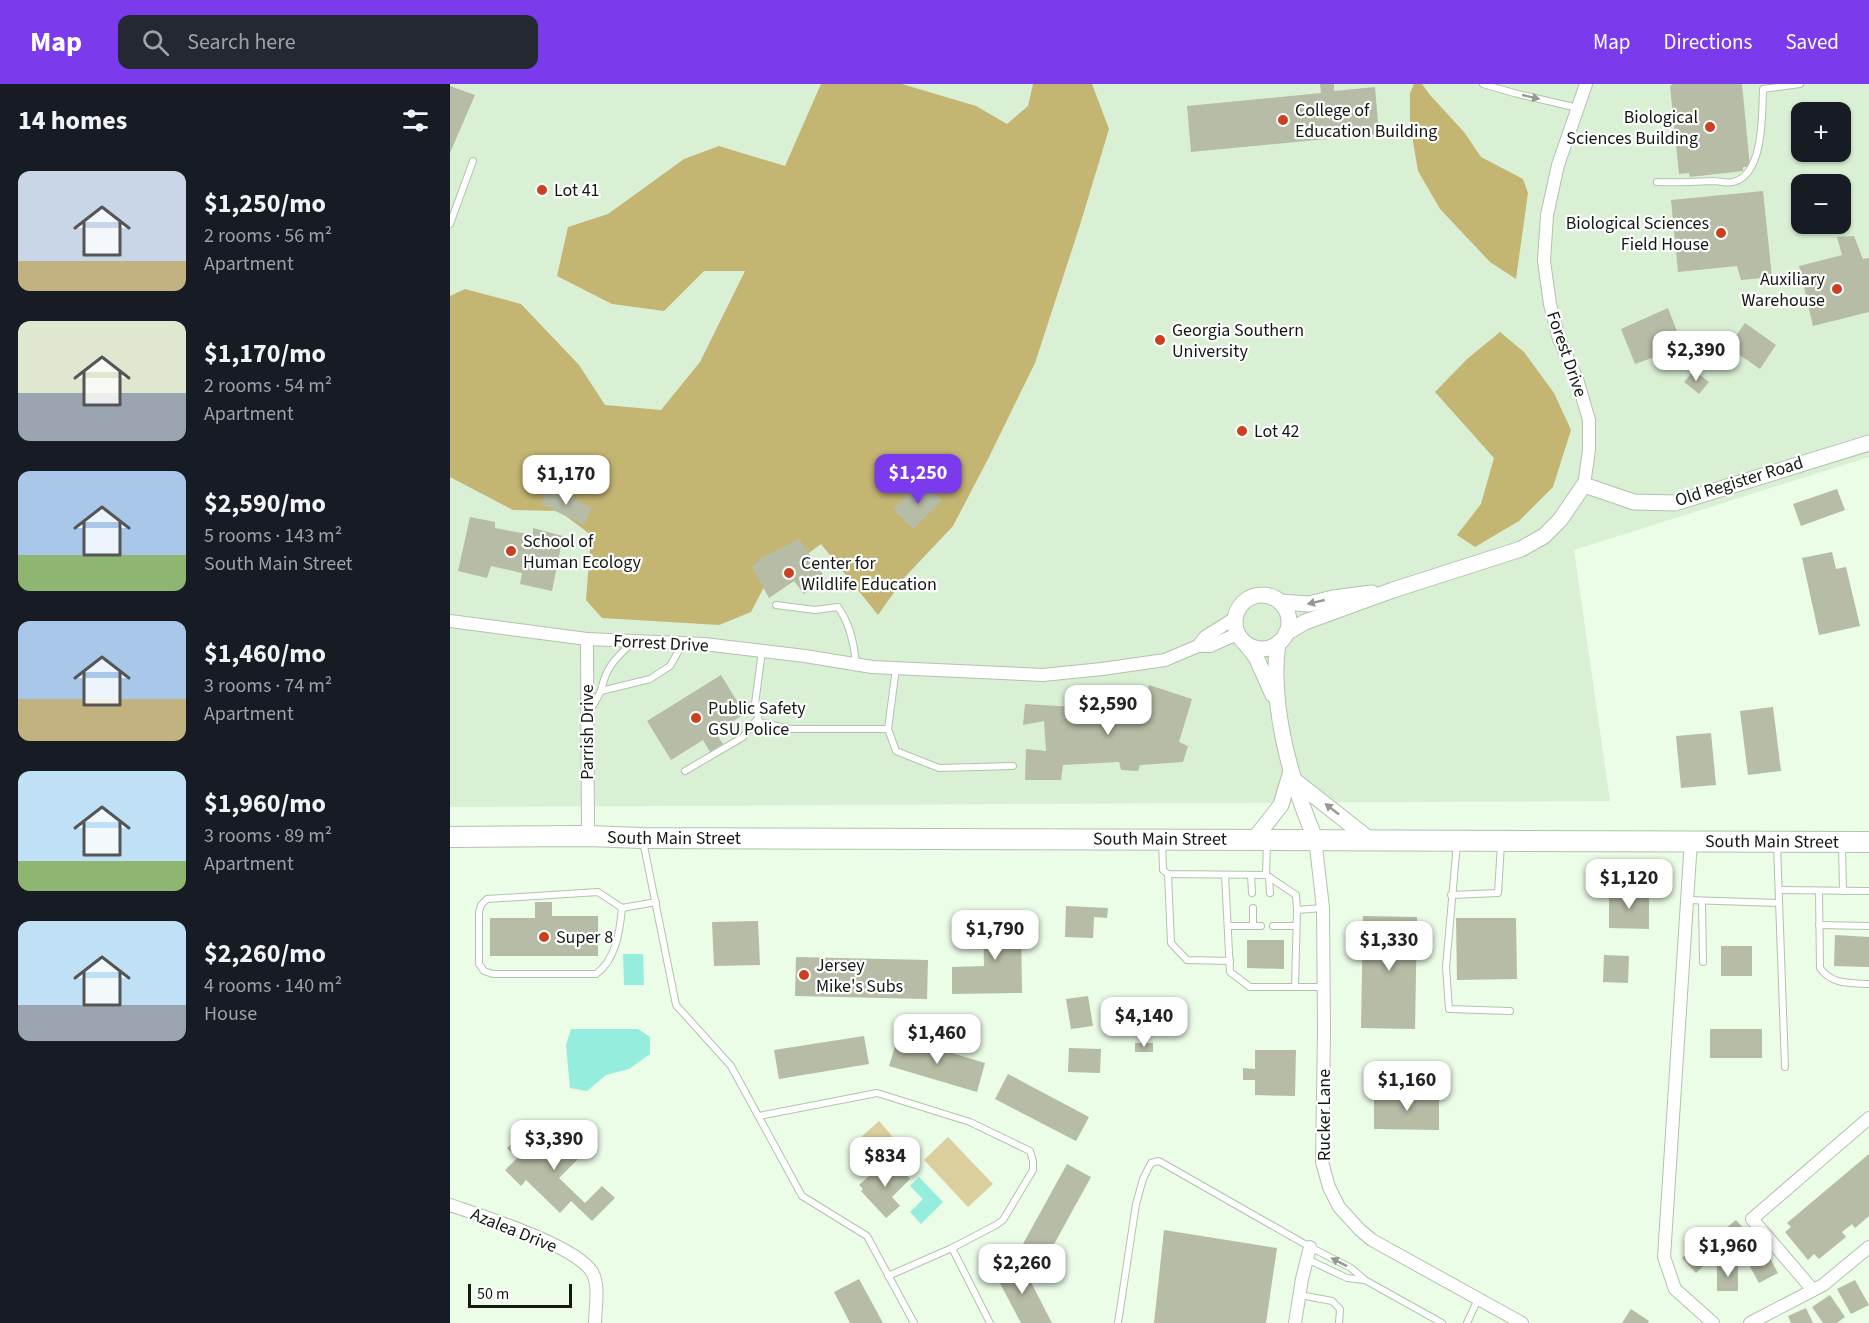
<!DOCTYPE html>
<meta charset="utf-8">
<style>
:root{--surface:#171b24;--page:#242831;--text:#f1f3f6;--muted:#9ea1a6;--accent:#7c3aed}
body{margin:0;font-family:"Source Sans 3",sans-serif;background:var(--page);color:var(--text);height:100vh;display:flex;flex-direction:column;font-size:22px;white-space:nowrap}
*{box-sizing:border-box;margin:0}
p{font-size:20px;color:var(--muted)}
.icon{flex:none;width:33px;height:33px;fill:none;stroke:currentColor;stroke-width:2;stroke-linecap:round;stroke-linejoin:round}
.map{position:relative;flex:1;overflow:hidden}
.drawer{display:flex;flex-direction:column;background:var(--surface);width:450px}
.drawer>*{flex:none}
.fabs{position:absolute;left:1341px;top:18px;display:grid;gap:12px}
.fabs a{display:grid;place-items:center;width:60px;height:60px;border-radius:12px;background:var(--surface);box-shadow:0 2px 4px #0004;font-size:30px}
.scale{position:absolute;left:18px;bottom:15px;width:104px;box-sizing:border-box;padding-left:6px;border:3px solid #131912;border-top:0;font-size:16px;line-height:21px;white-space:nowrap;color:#131912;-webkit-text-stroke:4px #fff;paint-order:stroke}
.price{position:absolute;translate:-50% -51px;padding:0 14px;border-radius:12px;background:#fff;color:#222;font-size:20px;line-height:39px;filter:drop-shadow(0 2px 3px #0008)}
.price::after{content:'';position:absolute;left:50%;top:36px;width:18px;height:14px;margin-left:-9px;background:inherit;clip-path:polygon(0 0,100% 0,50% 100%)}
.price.active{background:var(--accent);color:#fff}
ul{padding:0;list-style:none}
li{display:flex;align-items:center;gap:18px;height:150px;padding:0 18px}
li span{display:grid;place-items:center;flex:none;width:168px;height:120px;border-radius:12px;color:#555}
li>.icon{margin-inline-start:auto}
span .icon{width:72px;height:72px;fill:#fffc;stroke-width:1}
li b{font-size:26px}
h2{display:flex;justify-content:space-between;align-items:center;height:72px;padding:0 18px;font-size:26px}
header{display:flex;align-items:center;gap:36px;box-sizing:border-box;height:84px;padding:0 30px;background:var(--accent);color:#fff}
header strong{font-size:28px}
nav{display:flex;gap:33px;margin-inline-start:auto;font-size:21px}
.search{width:420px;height:54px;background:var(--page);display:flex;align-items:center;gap:15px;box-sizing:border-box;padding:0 21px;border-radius:12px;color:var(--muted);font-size:22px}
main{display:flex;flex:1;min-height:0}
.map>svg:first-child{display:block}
.built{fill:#daf0d5;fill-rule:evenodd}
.green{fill:#dbd09d}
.forest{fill:#c4b572}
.water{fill:#94eddd}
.building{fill:#b6bca5}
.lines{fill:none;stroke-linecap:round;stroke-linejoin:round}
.service-casing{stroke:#b2c2ae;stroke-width:8}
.minor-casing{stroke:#b2c2ae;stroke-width:14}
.tertiary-casing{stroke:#b2c2ae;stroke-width:17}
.primary-casing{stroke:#b2c2ae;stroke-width:22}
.service{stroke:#fff;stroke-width:6}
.minor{stroke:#fff;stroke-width:12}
.tertiary{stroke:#fff;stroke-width:15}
.primary{stroke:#fff;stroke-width:20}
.oneway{fill:#959894}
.poi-dot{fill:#ca4020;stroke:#fff;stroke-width:2}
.labels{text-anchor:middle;stroke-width:4.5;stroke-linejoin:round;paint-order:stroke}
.poi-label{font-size:18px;fill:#131912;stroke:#fff;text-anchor:start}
.street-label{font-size:18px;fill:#131912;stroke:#fff}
</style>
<header>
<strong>Map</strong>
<div class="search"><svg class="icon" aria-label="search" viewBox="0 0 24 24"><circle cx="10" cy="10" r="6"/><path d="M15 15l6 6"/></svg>Search here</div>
<nav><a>Map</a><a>Directions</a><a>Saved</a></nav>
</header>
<main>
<section class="drawer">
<h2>14 homes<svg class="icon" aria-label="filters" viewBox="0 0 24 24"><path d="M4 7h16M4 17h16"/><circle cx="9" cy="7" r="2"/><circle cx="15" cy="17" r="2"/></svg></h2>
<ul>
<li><span style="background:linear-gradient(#c9d6e8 75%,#c2b280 0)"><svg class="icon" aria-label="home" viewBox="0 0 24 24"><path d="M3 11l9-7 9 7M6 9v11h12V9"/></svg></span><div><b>$1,250/mo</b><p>2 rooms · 56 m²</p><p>Apartment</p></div></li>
<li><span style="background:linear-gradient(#dfe7d0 60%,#9aa5b1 0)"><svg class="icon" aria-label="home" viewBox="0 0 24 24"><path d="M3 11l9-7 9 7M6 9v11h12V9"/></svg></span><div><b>$1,170/mo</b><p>2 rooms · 54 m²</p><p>Apartment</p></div></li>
<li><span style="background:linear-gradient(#a9c7e8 70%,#8fb573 0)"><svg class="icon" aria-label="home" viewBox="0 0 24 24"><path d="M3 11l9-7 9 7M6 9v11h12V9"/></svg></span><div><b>$2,590/mo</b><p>5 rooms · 143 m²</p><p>South Main Street</p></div></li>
<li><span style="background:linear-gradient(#a9c7e8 65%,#c2b280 0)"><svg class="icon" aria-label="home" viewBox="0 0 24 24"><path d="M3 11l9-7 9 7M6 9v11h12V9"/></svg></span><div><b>$1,460/mo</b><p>3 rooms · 74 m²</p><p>Apartment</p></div></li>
<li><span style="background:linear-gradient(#bfe0f5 75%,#8fb573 0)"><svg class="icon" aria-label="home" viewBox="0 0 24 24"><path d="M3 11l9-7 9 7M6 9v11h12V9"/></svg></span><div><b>$1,960/mo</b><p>3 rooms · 89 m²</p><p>Apartment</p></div></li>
<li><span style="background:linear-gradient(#bfe0f5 70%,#9aa5b1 0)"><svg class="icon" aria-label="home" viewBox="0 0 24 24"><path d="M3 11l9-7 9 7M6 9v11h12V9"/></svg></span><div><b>$2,260/mo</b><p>4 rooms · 140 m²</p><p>House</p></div></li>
</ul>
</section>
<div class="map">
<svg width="1419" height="1239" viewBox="0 0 1419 1239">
<rect width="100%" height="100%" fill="#ebfce7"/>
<path class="built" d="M 0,0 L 1419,0 L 1419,373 L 1124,466 L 1160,717 L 0,723 ZM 1352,28 L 1390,28 L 1390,68 L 1352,68 ZM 1352,100 L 1390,100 L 1390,140 L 1352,140 Z"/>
<g class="green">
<path d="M 429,1037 L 442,1052 L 414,1078 L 400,1063 Z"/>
<path d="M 498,1053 L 543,1100 L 518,1123 L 474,1076 Z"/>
</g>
<g class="forest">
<path d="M 371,0 L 452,0 L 526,22 L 557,40 L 578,22 L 583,0 L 642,0 L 659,45 L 630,141 L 585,279 L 538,375 L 503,442 L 455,493 L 428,531 L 371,460 L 315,501 L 301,528 L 269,541 L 152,534 L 136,516 L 141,451 L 109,427 L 63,426 L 0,393 L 0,212 L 15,205 L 71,220 L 129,281 L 155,321 L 211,326 L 250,278 L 295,187 L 254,187 L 214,227 L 162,220 L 107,192 L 118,143 L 158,130 L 234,75 L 269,62 L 335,82 Z"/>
<path d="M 964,0 L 972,0 L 980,11 L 1014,48 L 1031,73 L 1073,95 L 1078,109 L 1066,195 L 1040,178 L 990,125 L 968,87 L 960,40 L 960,9 Z"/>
<path d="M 1050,248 L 1074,268 L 1104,309 L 1121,346 L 1103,403 L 1069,437 L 1025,463 L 1007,451 L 1031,420 L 1044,374 L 985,308 L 1017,275 Z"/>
</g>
<g class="water">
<path d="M 193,870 L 194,901 L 174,901 L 173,870 Z"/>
<path d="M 121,945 L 188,945 L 200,953 L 200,970 L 179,985 L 156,991 L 137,1007 L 120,1004 L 116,961 Z"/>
<path d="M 469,1093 L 493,1118 L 471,1140 L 460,1128 L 473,1115 L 460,1102 Z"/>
</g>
<g class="building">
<path d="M 870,0 L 884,0 L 884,7 L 925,3 L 929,50 L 741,68 L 737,22 L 871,9 Z"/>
<path d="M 1223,0 L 1292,0 L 1300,83 L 1293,83 L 1293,87 L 1240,93 L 1239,89 L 1229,90 L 1220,2 Z"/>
<path d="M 0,2 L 25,11 L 0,69 Z"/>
<path d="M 1313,107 L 1322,193 L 1291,196 L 1287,182 L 1228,188 L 1221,116 Z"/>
<path d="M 1404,152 L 1413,175 L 1419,174 L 1419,228 L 1363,242 L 1349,182 L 1392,171 L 1387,153 Z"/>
<path d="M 1218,224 L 1233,263 L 1185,280 L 1171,245 Z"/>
<path d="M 1295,239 L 1326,261 L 1310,285 L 1278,263 Z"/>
<path d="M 1244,286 L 1259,298 L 1249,310 L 1234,298 Z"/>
<path d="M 473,397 L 492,417 L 463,445 L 443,425 Z"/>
<path d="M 100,402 L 142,424 L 134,441 L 91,420 Z"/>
<path d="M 1387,405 L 1395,426 L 1351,442 L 1343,420 Z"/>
<path d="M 20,433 L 45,438 L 45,444 L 83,451 L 83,444 L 113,452 L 102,507 L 70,500 L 72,489 L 41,482 L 37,494 L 8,487 Z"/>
<path d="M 349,455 L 376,495 L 354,510 L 344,497 L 319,514 L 302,483 L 311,474 Z"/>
<path d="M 1382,468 L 1386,485 L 1396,483 L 1410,542 L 1369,551 L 1352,474 Z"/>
<path d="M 271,591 L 295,630 L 265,648 L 273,660 L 260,668 L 253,656 L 221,676 L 197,637 Z"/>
<path d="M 699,601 L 742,615 L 729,658 L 738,662 L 733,678 L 690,681 L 688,687 L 671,686 L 669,678 L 613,681 L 611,696 L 575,696 L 576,665 L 596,667 L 594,637 L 573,641 L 575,620 L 674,626 L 671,635 L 688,639 Z"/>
<path d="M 1323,623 L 1331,687 L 1298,691 L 1290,627 Z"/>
<path d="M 1261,649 L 1266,701 L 1231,704 L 1226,652 Z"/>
<path d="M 1159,807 L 1199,808 L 1199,845 L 1159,844 Z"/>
<path d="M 85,818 L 102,818 L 102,832 L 148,832 L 148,872 L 40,872 L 40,834 L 85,834 Z"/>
<path d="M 616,822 L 658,824 L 657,834 L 644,833 L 643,854 L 615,853 Z"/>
<path d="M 543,831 L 560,831 L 562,833 L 571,833 L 572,909 L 502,910 L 502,883 L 534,882 L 533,834 L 543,834 Z"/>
<path d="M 913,832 L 967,833 L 965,945 L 911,944 Z"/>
<path d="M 1006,834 L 1066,834 L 1067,895 L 1007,896 Z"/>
<path d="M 308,837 L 310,881 L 264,882 L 262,838 Z"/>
<path d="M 1385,851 L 1419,853 L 1419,883 L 1384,882 Z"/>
<path d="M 797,856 L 834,856 L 834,885 L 797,884 Z"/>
<rect x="1271" y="862" width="31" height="30"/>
<path d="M 1154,871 L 1179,872 L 1178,899 L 1153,898 Z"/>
<path d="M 346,873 L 478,876 L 477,915 L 345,912 Z"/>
<path d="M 638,912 L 643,942 L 621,945 L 616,915 Z"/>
<rect x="1260" y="945" width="52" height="29"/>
<path d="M 414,952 L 419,980 L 329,995 L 324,966 Z"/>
<path d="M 448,953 L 535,979 L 527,1008 L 439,982 Z"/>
<rect x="685" y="959" width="18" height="9"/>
<path d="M 619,964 L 651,965 L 650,989 L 618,988 Z"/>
<path d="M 805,966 L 846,966 L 845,1012 L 805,1011 L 805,996 L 793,996 L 793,984 L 805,985 Z"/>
<path d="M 558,990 L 639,1033 L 626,1057 L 545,1015 Z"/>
<path d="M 924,1011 L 989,1011 L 989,1046 L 924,1045 Z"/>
<path d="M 117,1039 L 134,1055 L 126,1063 L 133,1070 L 109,1094 L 135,1119 L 152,1102 L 165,1114 L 142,1137 L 121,1117 L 110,1129 L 76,1096 L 71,1102 L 55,1086 L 67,1074 L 57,1064 L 70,1051 L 79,1061 L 85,1055 L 93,1063 Z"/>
<path d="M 1419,1070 L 1419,1132 L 1405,1144 L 1402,1140 L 1392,1148 L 1396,1153 L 1369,1175 L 1364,1170 L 1358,1176 L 1335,1148 L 1341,1143 L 1337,1139 Z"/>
<path d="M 444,1077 L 460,1095 L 442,1113 L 450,1122 L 436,1134 L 411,1107 L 413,1105 L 409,1101 L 429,1083 L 433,1087 Z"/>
<path d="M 617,1080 L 641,1093 L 597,1173 L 573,1160 Z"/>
<path d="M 1286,1136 L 1303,1155 L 1293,1163 L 1276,1144 Z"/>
<path d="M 714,1146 L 827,1164 L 816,1239 L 704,1239 Z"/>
<path d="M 1250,1158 L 1263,1173 L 1246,1189 L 1232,1174 Z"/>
<path d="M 1317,1169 L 1328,1189 L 1309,1199 L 1298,1179 Z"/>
<path d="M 570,1177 L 602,1239 L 571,1239 L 545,1190 Z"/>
<rect x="1267" y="1182" width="21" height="25"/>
<path d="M 409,1195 L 433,1239 L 400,1239 L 384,1208 Z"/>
<path d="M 1405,1196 L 1419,1221 L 1401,1230 L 1387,1205 Z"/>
<path d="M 1380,1211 L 1395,1233 L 1387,1239 L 1373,1239 L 1362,1223 Z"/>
<path d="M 1356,1224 L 1363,1239 L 1341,1239 L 1338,1232 Z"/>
<path d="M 1181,1225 L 1199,1237 L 1198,1239 L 1172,1239 Z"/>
</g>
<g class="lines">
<g class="service-casing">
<g id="service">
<path d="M 1033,0 L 1064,9 L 1128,24"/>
<path d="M 1207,98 C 1226,99 1245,98 1264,97 C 1269,97 1277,100 1283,98 C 1314,91 1312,30 1313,5 L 1350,0"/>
<path d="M 0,140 L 23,77"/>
<path d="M 326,521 L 365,526 L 388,523 C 400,540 404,559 406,580"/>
<path d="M 312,567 L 305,620 L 309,638 L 341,645 L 438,645"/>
<path d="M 446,584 L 438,645 L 446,667 L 489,684 L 563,682"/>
<path d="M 151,607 C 156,582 166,574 184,557"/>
<path d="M 139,629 L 151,607 L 200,595 L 220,582 L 233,559"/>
<path d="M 235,687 L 293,653 L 308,634"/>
<path d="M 712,756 L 713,786 L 718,790 L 816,791"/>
<path d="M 193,757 L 226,921 L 281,982 L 352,1112 L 417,1152 L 464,1239"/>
<path d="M 817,758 L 816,791 L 846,811 L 847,826 L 873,824"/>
<path d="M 1007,759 L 996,883 L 999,925 L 1060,927"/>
<path d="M 1392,760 L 1393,807"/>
<path d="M 1327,761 L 1335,983"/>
<path d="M 718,790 L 721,859 L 737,876 L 780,877"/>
<path d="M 775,791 L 780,888 L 800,903 L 845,903"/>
<path d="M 801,791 L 802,809"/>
<path d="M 819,793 L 820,809"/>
<path d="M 1329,806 L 1419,807"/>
<path d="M 1369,807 L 1370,884 C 1382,901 1400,899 1419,900"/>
<path d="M 1001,811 L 1048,809 L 1051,760"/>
<path d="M 1238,816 L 1329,819"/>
<path d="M 1252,817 L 1253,878"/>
<path d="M 172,824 C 170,846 166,876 146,890 L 43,890 L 34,887 L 29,880 L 29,828 L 31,821 L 37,815 L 148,808 L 172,824 L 206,818"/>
<path d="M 803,824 L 803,842"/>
<path d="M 847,826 L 845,903 L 874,903"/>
<path d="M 1369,841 L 1419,842"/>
<path d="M 778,842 L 811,842"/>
<path d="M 823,842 L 846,842"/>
<path d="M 309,1032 L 427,1009 L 520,1038 L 580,1067 L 583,1077 L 583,1086 L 553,1136 L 546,1141 L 502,1164"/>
<path d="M 857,1175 L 897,1194 L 914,1196"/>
<path d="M 438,1192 L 502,1164 L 540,1239"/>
<path d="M 850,1211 L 882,1217 L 890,1225 L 889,1239"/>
<path d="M 668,1239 L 686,1120 L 693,1095 L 701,1079 L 709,1077 L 860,1163 L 901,1184 L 915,1196 L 992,1239"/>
<path d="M 1017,1239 L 1028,1215"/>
</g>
</g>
<g class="minor-casing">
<g id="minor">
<path d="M 1134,401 L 1139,366 L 1139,336 L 1127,295 L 1109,255 L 1100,220 L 1094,177 L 1097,131 L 1108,81 L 1136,0"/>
<path d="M 0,537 L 137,555 L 254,560 L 355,572 L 422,583 L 593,591 L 652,585 L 715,576 L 748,562 L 760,562 L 787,550"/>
<path d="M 137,555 L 138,752"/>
<path d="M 748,562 L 755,553 L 785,534"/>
<path d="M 865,754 L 873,824 L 874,947 L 872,1078 L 879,1103 L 889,1123 L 910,1146 L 922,1156 L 1072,1239"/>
<path d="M 1241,756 L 1214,1173 L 1225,1205 L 1263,1239"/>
<path d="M 0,1121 C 32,1132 125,1161 142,1188 C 150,1201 145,1224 145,1239"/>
<path d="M 1363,1206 L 1302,1135 L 1419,1034"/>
<path d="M 845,1239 L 852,1195 L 860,1163"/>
<path d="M 1300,1239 L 1373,1201 L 1419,1163"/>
</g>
</g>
<g class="tertiary-casing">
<g id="tertiary">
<circle cx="812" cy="538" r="27"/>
<path d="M 830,518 L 859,520 L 883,514 L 922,509"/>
<path d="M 836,549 L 855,538 L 943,506 L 1071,465 L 1094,452 L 1110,436 L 1134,401 L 1184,418 L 1225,419 L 1419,359"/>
<path d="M 795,559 L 806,573 L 823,611"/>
<path d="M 828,559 C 819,620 841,698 865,754"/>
<path d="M 844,696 L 919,755"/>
<path d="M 805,754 L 831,721 L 841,687"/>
</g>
</g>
<g class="primary-casing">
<g id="primary">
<path id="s1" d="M 0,753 L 138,752 L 192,754 C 601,754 1010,755 1419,758"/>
</g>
</g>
<use href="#service" class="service"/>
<use href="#minor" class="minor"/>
<use href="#tertiary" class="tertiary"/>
<use href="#primary" class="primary"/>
</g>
<defs><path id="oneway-solid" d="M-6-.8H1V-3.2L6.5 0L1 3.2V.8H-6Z" transform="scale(1.5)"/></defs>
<g class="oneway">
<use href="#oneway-solid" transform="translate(1081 13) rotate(13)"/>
<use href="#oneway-solid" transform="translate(866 518) rotate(167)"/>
<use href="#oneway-solid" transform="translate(882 725) rotate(-142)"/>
<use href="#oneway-solid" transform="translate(889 1178) rotate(-153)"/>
</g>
<g class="poi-dot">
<circle cx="833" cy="36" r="6"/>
<circle cx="1260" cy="43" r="6"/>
<circle cx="92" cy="106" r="6"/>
<circle cx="1271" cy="149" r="6"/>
<circle cx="1387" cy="205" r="6"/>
<circle cx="710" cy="256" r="6"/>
<circle cx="792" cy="347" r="6"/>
<circle cx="61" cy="467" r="6"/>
<circle cx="339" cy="489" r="6"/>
<circle cx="246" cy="634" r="6"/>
<circle cx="94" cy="853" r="6"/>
<circle cx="354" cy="891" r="6"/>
</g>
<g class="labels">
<g class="poi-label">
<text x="845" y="32">College of<tspan x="845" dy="21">Education Building</tspan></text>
<text x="1248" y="39" text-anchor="end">Biological<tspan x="1248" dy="21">Sciences Building</tspan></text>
<text x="104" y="112">Lot 41</text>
<text x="1259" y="145" text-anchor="end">Biological Sciences<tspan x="1259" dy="21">Field House</tspan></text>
<text x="1375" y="201" text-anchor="end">Auxiliary<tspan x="1375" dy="21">Warehouse</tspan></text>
<text x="722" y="252">Georgia Southern<tspan x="722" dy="21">University</tspan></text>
<text x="804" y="353">Lot 42</text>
<text x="73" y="463">School of<tspan x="73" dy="21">Human Ecology</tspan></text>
<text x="351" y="485">Center for<tspan x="351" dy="21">Wildlife Education</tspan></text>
<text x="258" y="630">Public Safety<tspan x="258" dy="21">GSU Police</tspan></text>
<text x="106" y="859">Super 8</text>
<text x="366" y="887">Jersey<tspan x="366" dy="21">Mike's Subs</tspan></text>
</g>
<g class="street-label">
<text transform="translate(1117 270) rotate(71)" y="6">Forest Drive</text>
<text transform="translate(1289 397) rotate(-17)" y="6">Old Register Road</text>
<text transform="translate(211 559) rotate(3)" y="6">Forrest Drive</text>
<text transform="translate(137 648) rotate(-90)" y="6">Parrish Drive</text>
<text dy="6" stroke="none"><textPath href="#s1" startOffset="224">South Main Street</textPath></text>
<text dy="6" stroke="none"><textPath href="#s1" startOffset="710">South Main Street</textPath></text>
<text dy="6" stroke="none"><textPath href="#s1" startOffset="1322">South Main Street</textPath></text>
<text transform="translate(874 1031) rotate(-90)" y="6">Rucker Lane</text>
<text transform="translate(64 1146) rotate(22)" y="6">Azalea Drive</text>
</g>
</g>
</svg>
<div class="fabs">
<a>+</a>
<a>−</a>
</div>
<div class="scale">50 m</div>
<b class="price" style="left:1246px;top:298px">$2,390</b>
<b class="price active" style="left:468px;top:421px">$1,250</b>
<b class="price" style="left:116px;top:422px">$1,170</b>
<b class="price" style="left:658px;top:652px">$2,590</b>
<b class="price" style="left:1179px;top:826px">$1,120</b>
<b class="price" style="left:545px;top:877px">$1,790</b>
<b class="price" style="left:939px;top:888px">$1,330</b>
<b class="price" style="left:694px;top:964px">$4,140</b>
<b class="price" style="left:487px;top:981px">$1,460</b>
<b class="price" style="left:957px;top:1028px">$1,160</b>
<b class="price" style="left:104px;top:1087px">$3,390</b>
<b class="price" style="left:435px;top:1104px">$834</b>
<b class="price" style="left:1278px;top:1194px">$1,960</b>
<b class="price" style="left:572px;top:1211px">$2,260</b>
</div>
</main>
